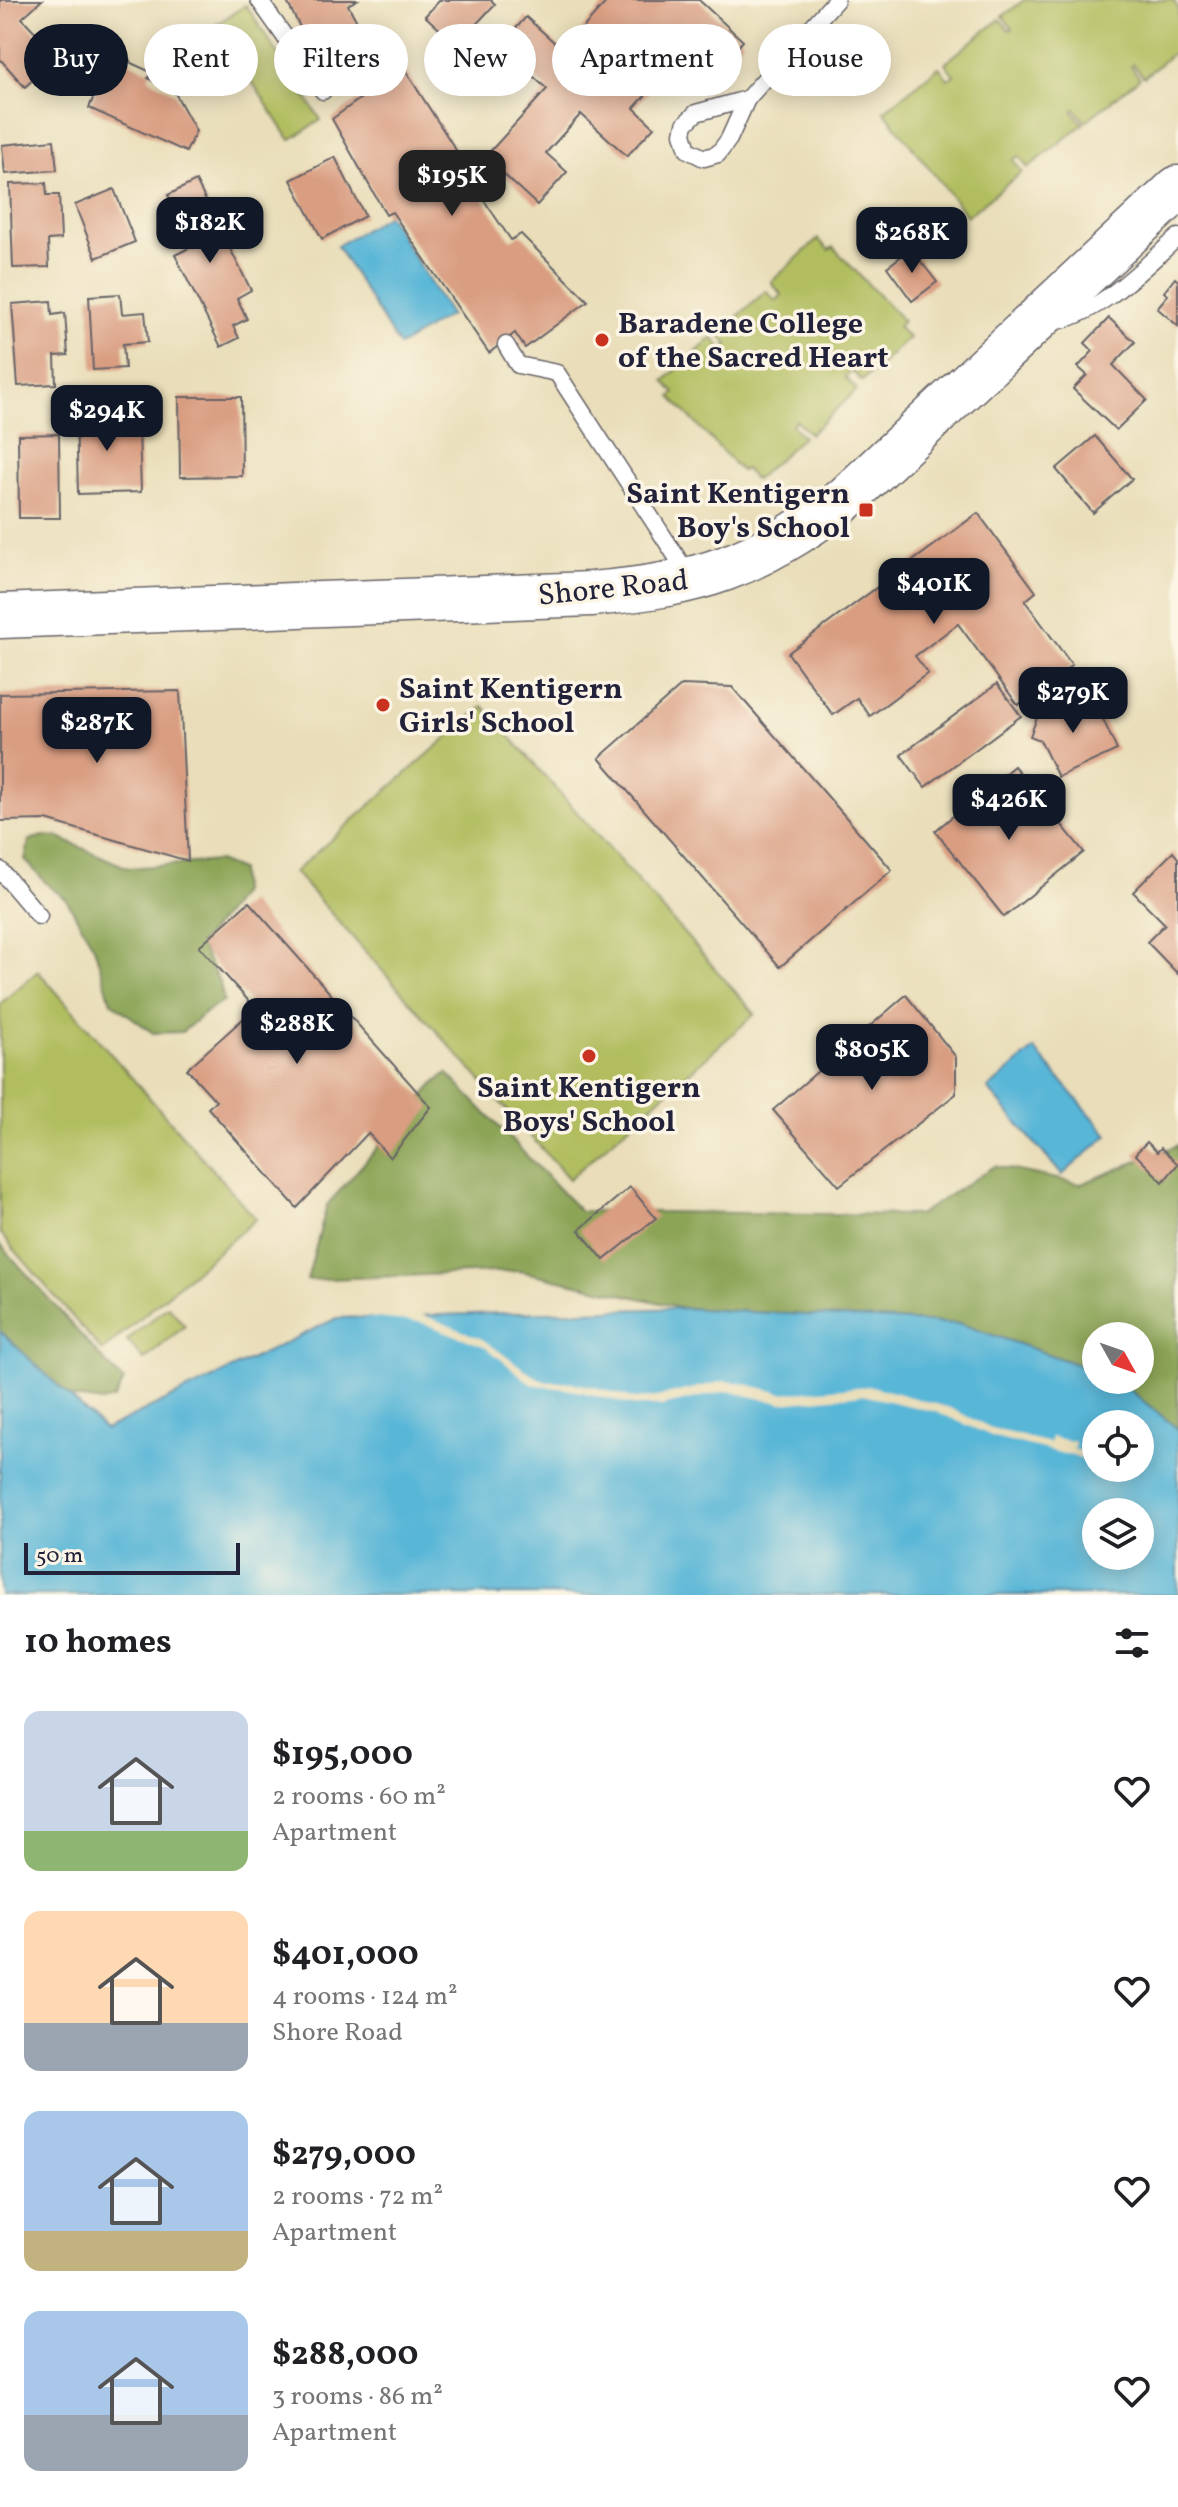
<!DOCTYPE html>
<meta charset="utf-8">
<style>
:root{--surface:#fff;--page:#f2f2f2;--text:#202124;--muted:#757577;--accent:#111827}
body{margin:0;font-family:Vollkorn,serif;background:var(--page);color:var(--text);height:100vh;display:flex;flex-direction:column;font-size:30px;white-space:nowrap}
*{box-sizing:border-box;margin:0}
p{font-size:26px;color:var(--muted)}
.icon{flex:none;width:44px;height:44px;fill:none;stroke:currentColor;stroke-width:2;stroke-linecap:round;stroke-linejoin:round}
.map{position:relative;height:1595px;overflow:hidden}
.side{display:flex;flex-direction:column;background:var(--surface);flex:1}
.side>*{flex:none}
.hud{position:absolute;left:24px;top:24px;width:1130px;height:72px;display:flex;gap:16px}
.needle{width:52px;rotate:130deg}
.buttons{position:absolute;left:1082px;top:1322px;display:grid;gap:16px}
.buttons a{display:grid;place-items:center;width:72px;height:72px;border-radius:50%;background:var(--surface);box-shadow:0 4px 20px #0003;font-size:40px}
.scale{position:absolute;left:24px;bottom:20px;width:216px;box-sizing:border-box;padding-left:8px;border:4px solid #22223b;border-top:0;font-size:22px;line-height:28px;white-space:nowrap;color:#22223b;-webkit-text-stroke:6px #fcf5e5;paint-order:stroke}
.price{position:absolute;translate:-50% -68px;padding:0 18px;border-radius:16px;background:var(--accent);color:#fff;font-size:26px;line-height:52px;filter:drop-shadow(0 2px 4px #0008)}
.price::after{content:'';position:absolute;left:50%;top:48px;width:24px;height:18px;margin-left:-12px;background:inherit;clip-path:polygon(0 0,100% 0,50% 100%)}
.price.selected{background:#222;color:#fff}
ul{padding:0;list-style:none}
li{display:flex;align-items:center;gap:24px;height:200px;padding:0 24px}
li span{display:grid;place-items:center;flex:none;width:224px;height:160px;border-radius:16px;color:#555}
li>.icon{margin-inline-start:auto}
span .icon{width:96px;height:96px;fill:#fffc;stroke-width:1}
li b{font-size:34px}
h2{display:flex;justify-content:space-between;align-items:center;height:96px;padding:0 24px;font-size:34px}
.tag{padding:0 28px;border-radius:36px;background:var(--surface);box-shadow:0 4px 20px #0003;font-size:28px;line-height:72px}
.tag.selected{background:var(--accent);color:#fff}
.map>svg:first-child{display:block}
.green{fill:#b1bd5f;stroke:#6a704d;stroke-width:2}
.forest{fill:#8ca456;stroke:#576348;stroke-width:2}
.water{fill:#59b6d7;stroke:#3e6c89;stroke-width:2;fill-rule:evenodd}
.pier{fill:#e9deb9}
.building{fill:#d99d81}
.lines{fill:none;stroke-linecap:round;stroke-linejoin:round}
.service-casing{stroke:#686467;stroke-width:19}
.secondary-casing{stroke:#686467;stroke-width:47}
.service{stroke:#fff;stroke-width:16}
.secondary{stroke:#fff;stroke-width:44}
.poi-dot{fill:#c8321e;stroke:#fcf5e5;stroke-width:3}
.labels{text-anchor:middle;stroke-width:7;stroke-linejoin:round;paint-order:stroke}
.poi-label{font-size:30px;font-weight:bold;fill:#22223b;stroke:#fcf5e5;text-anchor:start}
.street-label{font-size:30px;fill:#22223b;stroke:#fcf5e5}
</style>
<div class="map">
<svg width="1178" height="1595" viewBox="0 0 1178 1595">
<rect width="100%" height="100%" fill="#fcf5e5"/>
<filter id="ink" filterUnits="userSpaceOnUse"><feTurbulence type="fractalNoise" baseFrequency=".0125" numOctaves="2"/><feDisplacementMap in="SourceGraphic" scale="16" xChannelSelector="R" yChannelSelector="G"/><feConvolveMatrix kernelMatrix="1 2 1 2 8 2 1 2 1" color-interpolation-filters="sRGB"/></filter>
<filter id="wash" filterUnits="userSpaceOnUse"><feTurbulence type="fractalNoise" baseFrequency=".006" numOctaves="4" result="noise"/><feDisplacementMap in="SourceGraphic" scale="32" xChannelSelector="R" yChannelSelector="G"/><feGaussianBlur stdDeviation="1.8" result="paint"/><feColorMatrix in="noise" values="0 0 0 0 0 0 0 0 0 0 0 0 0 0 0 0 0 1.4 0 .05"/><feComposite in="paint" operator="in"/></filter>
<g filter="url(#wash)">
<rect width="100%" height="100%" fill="#e9deb9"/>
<g class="green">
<path d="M 1024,0 L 1173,0 L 1178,7 L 1178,49 L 1144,77 L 1133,64 L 1131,66 L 1140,78 L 1085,122 L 1075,109 L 1073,112 L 1083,124 L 1028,168 L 1019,156 L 1013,160 L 1022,172 L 967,216 L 884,111 L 939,67 L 948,79 L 954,75 L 945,63 L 1000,19 L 1009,30 L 1012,29 L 1003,16 Z"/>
<path d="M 246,5 L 321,120 L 290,140 L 215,25 Z"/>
<path d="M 818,239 L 829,250 L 833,247 L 903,321 L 898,327 L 909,338 L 862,381 L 852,371 L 845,377 L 857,390 L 810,434 L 796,420 L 792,425 L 803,437 L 755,480 L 745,469 L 741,471 L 671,397 L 675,393 L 664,381 L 712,338 L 723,349 L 728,344 L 718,334 L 766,291 L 776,301 L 782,295 L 771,282 Z"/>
<path d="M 483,706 L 755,1014 L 569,1179 L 294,872 Z"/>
<path d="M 38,971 L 256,1219 L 102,1351 L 0,1233 L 0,1004 Z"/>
<path d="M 168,1306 L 185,1326 L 144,1360 L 127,1340 Z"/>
</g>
<g class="forest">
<path d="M 43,836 L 57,837 L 128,868 L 218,861 L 240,870 L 241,892 L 228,911 L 199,944 L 220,983 L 224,1001 L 206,1012 L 182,1032 L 153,1033 L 111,1002 L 94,947 L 66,899 L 49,886 L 25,860 L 29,840 Z"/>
<path d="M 447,1073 L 580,1211 L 918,1215 L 995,1166 L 1081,1184 L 1178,1145 L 1178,1429 L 1117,1380 L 1140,1380 L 1140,1336 L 1096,1336 L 1096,1371 L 961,1324 L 683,1308 L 520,1271 L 307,1280 L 327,1205 L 432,1086 Z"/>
<path d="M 0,1244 L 105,1362 L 124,1381 L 114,1399 L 102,1402 L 70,1397 L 0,1331 Z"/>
</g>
<g class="water">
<path d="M 388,215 L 450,315 L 399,346 L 337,246 Z"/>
<path d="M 1034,1049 L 1108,1135 L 1062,1175 L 988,1089 Z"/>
<path d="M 683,1308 L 961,1324 L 1096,1371 L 1096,1380 L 1117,1380 L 1178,1429 L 1178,1595 L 0,1595 L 0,1331 L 105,1430 L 337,1318 ZM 1096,1424 L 1140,1424 L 1140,1468 L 1096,1468 ZM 1096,1512 L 1140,1512 L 1140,1556 L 1096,1556 Z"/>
</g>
<path class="pier" d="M 402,1312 L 421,1314 L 482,1339 L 531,1374 L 546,1382 L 569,1382 L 594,1387 L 636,1399 L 657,1397 L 725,1381 L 741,1383 L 782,1393 L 871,1386 L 950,1408 L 991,1428 L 1049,1443 L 1051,1437 L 1075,1442 L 1074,1450 L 1096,1451 L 1096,1459 L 1081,1458 L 994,1437 L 937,1412 L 862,1395 L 781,1403 L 727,1391 L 661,1406 L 637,1406 L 578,1391 L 531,1384 L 486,1347 L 420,1322 L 342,1315 Z"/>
<g id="blocks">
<g class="building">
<path d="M 0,0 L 42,0 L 22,18 L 58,56 L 25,87 L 0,59 Z"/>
<path d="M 286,0 L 357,0 L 348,5 L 382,68 L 334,93 Z"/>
<path d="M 440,0 L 491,0 L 495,4 L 457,45 L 425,16 Z"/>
<path d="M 608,0 L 699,0 L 743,41 L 711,77 L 684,53 L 634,108 L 654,127 L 627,156 L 581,114 L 546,153 L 567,172 L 537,205 L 485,157 L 547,89 L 500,46 L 526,17 L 563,50 Z"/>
<path d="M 121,40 L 131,63 L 151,72 L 148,78 L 175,93 L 196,131 L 186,152 L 89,108 L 96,91 L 79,55 Z"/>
<path d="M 405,70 L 468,169 L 464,171 L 511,240 L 521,234 L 588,301 L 525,348 L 515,333 L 489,353 L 392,212 L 386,215 L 332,119 L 397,72 Z"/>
<path d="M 54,140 L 57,170 L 5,174 L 2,145 Z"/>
<path d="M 335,157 L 365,216 L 322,239 L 291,180 Z"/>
<path d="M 196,181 L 251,290 L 237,298 L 247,319 L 233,326 L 239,338 L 221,347 L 175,255 L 193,246 L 168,195 Z"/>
<path d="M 46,183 L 47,195 L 59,195 L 61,239 L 48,240 L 49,267 L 13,268 L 10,184 Z"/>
<path d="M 114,189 L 135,242 L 96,258 L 75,205 Z"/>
<path d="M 911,249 L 937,282 L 912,301 L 887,267 Z"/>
<path d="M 1175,278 L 1178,281 L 1178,326 L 1157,308 L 1168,295 L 1164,292 Z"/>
<path d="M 120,294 L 122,314 L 145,312 L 148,342 L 123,344 L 125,368 L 93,370 L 89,296 Z"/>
<path d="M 51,301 L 52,315 L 65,313 L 68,355 L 55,356 L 56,384 L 18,386 L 12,304 Z"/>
<path d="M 1109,318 L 1135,342 L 1113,365 L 1147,400 L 1116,430 L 1073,389 L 1087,375 L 1078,367 L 1093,351 L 1085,343 Z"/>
<path d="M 179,397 L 241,397 L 242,476 L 180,477 Z"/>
<path d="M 124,409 L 125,429 L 139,428 L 141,492 L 78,494 L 76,411 Z"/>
<path d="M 59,434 L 60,518 L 19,518 L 18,435 Z"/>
<path d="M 1095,436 L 1132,479 L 1093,513 L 1056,469 Z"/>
<path d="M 978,513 L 1036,592 L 1025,601 L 1072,665 L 1018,705 L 958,624 L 915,656 L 928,673 L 870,716 L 857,698 L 833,715 L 788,653 Z"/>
<path d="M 997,684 L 1021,716 L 925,787 L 901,755 Z"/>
<path d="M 682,685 L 732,687 L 892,870 L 780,967 L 599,758 Z"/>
<path d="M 180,691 L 188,861 L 46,820 L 0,821 L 0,694 Z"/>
<path d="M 1092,695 L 1117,750 L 1058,777 L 1040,740 L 1030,736 L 1042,705 L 1055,711 Z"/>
<path d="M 1014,766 L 1084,852 L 1004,917 L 935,831 Z"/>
<path d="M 1173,852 L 1178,858 L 1178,974 L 1147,942 L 1165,924 L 1133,892 Z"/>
<path d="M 249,902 L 431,1107 L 390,1158 L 368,1133 L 297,1208 L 208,1108 L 216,1101 L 187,1069 L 255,1008 L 199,946 Z"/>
<path d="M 906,995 L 956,1057 L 956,1094 L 839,1186 L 773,1110 Z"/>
<path d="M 1147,1142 L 1157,1152 L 1161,1148 L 1178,1164 L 1163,1182 L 1135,1154 Z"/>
<path d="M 630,1187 L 656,1218 L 604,1260 L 579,1230 Z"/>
</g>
</g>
</g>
<g filter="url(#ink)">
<use href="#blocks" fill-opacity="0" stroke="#686467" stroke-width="2"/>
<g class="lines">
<g class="service-casing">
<g id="service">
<path d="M 259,0 L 323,91"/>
<path d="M 747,99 L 729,139 L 718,154 L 704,158 L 688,150 L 683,133 L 685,124 L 696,113 Z"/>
<path d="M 747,99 L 836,0"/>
<path d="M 1052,322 C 1098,316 1144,267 1178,237"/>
<path d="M 506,345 L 518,365 L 557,373 L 689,576"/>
<path d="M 0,870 L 39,916"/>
</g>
</g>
<g class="secondary-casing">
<path id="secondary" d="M 0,616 L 591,594 C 703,584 753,567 844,500 L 1178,188"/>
</g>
<use href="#service" class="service"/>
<use href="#secondary" class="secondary"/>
</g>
</g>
<g class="poi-dot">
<circle cx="602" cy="340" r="8"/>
<rect x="858" y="502" width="16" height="16" rx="4"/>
<circle cx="383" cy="705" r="8"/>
<circle cx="589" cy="1056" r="8"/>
</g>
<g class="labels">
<g class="poi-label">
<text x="618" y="333">Baradene College<tspan x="618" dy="34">of the Sacred Heart</tspan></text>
<text x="850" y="503" text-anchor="end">Saint Kentigern<tspan x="850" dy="34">Boy's School</tspan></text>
<text x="399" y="698">Saint Kentigern<tspan x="399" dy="34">Girls' School</tspan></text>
<text x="589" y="1097" text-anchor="middle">Saint Kentigern<tspan x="589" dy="34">Boys' School</tspan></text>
</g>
<g class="street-label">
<text transform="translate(613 587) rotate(-6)" y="10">Shore Road</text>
</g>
</g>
</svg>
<div class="buttons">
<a><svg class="needle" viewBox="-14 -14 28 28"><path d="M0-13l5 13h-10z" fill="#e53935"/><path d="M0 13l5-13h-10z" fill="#757577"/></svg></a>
<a><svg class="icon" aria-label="locate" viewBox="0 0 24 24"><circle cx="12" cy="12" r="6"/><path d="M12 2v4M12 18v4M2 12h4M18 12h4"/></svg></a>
<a><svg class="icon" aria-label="layers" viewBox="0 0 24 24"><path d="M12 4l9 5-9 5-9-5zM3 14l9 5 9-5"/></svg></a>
</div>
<div class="scale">50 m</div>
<b class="price selected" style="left:452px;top:218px">$195K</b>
<b class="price" style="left:210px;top:265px">$182K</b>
<b class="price" style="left:912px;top:275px">$268K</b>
<b class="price" style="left:107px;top:453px">$294K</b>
<b class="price" style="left:934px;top:626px">$401K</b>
<b class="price" style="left:1073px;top:735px">$279K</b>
<b class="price" style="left:97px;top:765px">$287K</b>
<b class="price" style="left:1009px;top:842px">$426K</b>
<b class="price" style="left:297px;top:1066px">$288K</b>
<b class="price" style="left:872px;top:1092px">$805K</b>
<div class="hud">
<a class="tag selected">Buy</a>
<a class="tag">Rent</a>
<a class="tag">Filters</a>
<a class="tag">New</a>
<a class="tag">Apartment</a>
<a class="tag">House</a>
</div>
</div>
<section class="side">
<h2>10 homes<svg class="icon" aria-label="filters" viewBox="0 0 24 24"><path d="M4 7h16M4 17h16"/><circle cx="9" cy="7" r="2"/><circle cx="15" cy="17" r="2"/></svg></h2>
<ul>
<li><span style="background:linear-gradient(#c9d6e8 75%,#8fb573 0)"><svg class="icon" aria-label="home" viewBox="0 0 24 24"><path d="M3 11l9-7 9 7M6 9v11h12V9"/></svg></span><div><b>$195,000</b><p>2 rooms · 60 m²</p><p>Apartment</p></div><svg class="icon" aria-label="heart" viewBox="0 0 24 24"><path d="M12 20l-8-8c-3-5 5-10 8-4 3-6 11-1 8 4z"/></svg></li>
<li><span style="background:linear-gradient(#ffd9b3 70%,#9aa5b1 0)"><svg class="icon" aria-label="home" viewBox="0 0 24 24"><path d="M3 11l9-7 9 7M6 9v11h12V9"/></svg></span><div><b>$401,000</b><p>4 rooms · 124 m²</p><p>Shore Road</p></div><svg class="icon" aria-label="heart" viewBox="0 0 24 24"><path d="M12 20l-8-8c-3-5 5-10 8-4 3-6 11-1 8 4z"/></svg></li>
<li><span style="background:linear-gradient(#a9c7e8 75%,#c2b280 0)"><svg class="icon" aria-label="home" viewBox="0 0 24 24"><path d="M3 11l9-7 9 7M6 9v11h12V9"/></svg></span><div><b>$279,000</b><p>2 rooms · 72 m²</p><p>Apartment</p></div><svg class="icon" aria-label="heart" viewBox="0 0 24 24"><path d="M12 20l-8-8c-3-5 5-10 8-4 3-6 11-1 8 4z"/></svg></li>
<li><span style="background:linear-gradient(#a9c7e8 65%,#9aa5b1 0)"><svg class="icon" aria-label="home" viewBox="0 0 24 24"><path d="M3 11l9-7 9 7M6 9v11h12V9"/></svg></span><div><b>$288,000</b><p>3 rooms · 86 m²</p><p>Apartment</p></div><svg class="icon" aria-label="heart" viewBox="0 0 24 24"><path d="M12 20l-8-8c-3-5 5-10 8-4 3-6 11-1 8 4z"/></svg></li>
</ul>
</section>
